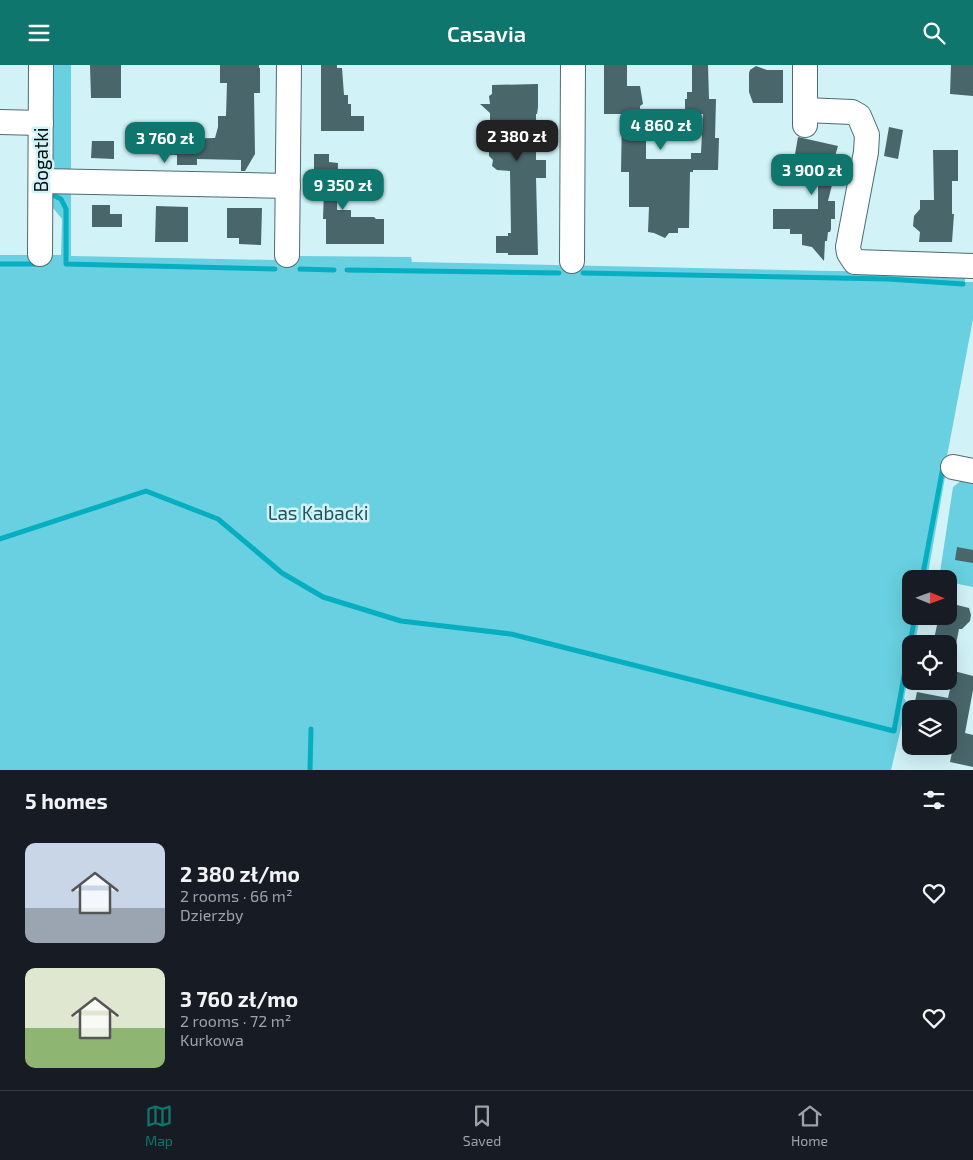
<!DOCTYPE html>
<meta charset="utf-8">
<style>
:root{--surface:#171b24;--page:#20242c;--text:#f1f3f6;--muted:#9ea1a6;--line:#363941;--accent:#0f766e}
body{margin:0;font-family:"Exo 2",sans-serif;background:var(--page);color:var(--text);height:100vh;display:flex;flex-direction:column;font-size:19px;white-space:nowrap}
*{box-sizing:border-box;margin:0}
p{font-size:16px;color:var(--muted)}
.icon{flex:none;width:28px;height:28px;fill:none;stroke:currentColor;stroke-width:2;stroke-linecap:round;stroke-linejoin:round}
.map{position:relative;height:705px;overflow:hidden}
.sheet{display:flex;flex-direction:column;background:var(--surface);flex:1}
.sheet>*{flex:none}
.needle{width:32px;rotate:91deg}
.buttons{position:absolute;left:902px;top:505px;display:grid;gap:10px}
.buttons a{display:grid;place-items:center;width:55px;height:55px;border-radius:10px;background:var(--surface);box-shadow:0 5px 20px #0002;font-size:25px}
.price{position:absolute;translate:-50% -42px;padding:0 11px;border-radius:10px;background:var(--accent);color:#fff;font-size:16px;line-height:32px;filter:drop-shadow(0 1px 2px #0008)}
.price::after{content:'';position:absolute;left:50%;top:30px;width:15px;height:11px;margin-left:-8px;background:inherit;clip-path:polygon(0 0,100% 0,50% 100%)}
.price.active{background:#222;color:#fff}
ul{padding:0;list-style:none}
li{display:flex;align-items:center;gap:15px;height:125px;padding:0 25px}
li span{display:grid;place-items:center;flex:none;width:140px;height:100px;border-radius:10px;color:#555}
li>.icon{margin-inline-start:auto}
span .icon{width:60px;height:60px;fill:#fffc;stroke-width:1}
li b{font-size:21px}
h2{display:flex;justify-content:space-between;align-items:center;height:60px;padding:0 25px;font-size:21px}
header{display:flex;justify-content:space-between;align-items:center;height:65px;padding:0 25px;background:var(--accent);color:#fff;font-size:22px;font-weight:600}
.menu{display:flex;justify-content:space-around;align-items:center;height:70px;border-top:1px solid var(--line);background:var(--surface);font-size:14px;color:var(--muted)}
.menu a{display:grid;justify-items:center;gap:2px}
.menu .active{color:var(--accent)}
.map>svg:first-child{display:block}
.green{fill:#68d0e0}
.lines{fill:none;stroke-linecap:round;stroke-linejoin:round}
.stream{stroke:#05aec1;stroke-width:5}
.building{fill:#49666a}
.minor-casing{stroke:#4f6b70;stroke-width:26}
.minor{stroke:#fff;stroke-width:24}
.labels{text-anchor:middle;stroke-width:5;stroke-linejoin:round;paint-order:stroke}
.street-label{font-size:19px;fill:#050f11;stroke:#d1f2f7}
.park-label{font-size:19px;fill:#1d565e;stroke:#d1f2f7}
</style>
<header><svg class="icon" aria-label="menu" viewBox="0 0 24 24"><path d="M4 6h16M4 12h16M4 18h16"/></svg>Casavia<svg class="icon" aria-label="search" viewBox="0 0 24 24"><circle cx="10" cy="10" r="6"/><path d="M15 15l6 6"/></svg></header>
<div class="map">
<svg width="973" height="705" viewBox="0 0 973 705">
<rect width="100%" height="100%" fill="#d1f2f7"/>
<g class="green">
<path d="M 49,0 L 71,0 L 71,109 L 54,105 L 51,103 Z"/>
<path d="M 51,126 L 71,126 L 71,191 L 273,195 L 300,191 L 411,192 L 412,197 L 831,206 L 965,207 L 965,217 L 973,217 L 973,254 L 947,391 L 945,412 L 927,514 L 911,514 L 911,551 L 920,551 L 915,579 L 911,579 L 911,596 L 904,633 L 907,638 L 906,642 L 891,705 L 0,705 L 0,190 L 61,190 L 62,154 L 48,137 Z"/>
<path d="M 962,415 L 973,418 L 973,522 L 949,517 L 949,514 L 939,514 L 953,422 Z"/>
</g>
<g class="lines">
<g class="stream">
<path d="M 55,131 L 61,134 L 66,144 L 66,199 L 275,204"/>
<path d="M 0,199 L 35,199"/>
<path d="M 300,204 L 334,205"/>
<path d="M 347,205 L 559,208"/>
<path d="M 583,208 L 888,214 L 963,219"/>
<path d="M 0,474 L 146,426 L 218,454 L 282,508 L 323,532 L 401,556 L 511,569 L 894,666 L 915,551"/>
<path d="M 922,514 L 943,402"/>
<path d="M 310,705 L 311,664"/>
</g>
</g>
<g class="building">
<path d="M 90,0 L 121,0 L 121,33 L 91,33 Z"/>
<path d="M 220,0 L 259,0 L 259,3 L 260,3 L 260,28 L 254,28 L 255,89 L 245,106 L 241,106 L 241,95 L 197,94 L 197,100 L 177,100 L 177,90 L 150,89 L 150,86 L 141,86 L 141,68 L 150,69 L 150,64 L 167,65 L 166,74 L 215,73 L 218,62 L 218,51 L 226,51 L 227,18 L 220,18 Z"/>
<path d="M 321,0 L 337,0 L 337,3 L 342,3 L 344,30 L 348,30 L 348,39 L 351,39 L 351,51 L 364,51 L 364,66 L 321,66 Z"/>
<path d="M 604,0 L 627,0 L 627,21 L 640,21 L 643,39 L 640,41 L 641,74 L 646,74 L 646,94 L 691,94 L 691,88 L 701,88 L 703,49 L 685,49 L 685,34 L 687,34 L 687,27 L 692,27 L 692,0 L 708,0 L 709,34 L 716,34 L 715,73 L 719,73 L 718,105 L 693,105 L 693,107 L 690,107 L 689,163 L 678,163 L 678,168 L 669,168 L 665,173 L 654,168 L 648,167 L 649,142 L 629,142 L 629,107 L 621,107 L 622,49 L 604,49 Z"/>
<path d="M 951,0 L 973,0 L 973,31 L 950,29 Z"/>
<path d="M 756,1 L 767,5 L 783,5 L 783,38 L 753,38 L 749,27 L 749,8 L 750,5 Z"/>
<path d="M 538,19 L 538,42 L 537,49 L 536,49 L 536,95 L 546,95 L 546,113 L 536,113 L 538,190 L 508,190 L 508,188 L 496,188 L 496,171 L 508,171 L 508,168 L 511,168 L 510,106 L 497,105 L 492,101 L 493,95 L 489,91 L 489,84 L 493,80 L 493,57 L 490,57 L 490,48 L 480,39 L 490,39 L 489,31 L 492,29 L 492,20 Z"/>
<path d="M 889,62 L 903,65 L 898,94 L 884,91 Z"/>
<path d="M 798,72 L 838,81 L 833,98 L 834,112 L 828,136 L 835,136 L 835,154 L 831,154 L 831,164 L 830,167 L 828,167 L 827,176 L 825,176 L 824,196 L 812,182 L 802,180 L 802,169 L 790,169 L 790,164 L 773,164 L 773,144 L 818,144 L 818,115 L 803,112 L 803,110 L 796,109 L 796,102 L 794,95 Z"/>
<path d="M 92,76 L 114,76 L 114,94 L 91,93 Z"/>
<path d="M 933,85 L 958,85 L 958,116 L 952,116 L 952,149 L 954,149 L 952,177 L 919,177 L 920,167 L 913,161 L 914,151 L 920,144 L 920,135 L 934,135 Z"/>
<path d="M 314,89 L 329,89 L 329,97 L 338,98 L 337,145 L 351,145 L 351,152 L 374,152 L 376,154 L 384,154 L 384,179 L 326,179 L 326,154 L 323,154 L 324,124 L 314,124 Z"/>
<path d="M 92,140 L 110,140 L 110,149 L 122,149 L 122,162 L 92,162 Z"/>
<path d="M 156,141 L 188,142 L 188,177 L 155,177 Z"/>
<path d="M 227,143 L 262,143 L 261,180 L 239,179 L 239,173 L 227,173 Z"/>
<path d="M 957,482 L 973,485 L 973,498 L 955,495 Z"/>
<path d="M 949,538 L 969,543 L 971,550 L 970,556 L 962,564 L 959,564 L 956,579 L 934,574 L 939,551 L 949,551 Z"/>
<path d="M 954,606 L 973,611 L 973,625 L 965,668 L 973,670 L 973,702 L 950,697 L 953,682 L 949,681 L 949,644 L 928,644 L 914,641 L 917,627 L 948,633 Z"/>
</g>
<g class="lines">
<g class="minor-casing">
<g id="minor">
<path d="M 805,0 L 805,60"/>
<path d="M 805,45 L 852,47 L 859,51 L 867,70 L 866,87 L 848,182 L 849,188 L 855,197 L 973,201"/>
<path d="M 0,57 L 41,58"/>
<path d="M 41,116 L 288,121"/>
<path d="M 40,189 L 41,0"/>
<path d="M 287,190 L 289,0"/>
<path d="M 572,196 L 573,0"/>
<path d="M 953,402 L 973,406"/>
</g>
</g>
<use href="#minor" class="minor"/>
</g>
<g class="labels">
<g class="street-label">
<text transform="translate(41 95) rotate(-90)" y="7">Bogatki</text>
</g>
<g class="park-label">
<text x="318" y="455">Las Kabacki</text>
</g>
</g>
</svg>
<div class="buttons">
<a><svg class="needle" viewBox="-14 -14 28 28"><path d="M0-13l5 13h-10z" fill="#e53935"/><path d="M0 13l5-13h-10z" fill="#9ea1a6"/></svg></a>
<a><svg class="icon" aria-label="locate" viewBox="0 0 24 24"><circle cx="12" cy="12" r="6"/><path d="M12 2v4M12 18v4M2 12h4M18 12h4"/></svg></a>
<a><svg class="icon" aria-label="layers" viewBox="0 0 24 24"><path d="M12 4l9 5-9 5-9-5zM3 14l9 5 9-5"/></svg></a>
</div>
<b class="price" style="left:661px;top:86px">4 860 zł</b>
<b class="price active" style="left:517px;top:97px">2 380 zł</b>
<b class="price" style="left:165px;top:99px">3 760 zł</b>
<b class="price" style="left:812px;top:131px">3 900 zł</b>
<b class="price" style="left:343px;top:146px">9 350 zł</b>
</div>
<section class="sheet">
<h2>5 homes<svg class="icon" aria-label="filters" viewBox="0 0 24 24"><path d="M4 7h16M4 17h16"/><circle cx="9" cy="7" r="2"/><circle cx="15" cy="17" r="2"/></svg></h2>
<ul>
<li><span style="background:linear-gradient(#c9d6e8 65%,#9aa5b1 0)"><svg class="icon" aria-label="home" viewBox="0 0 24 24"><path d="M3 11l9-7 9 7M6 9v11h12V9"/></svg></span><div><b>2 380 zł/mo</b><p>2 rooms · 66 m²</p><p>Dzierzby</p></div><svg class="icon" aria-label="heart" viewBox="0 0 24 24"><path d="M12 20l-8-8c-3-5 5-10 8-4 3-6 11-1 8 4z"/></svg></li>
<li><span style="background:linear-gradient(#dfe7d0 60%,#8fb573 0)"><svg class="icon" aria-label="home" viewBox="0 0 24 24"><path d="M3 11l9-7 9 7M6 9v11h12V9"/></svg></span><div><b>3 760 zł/mo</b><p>2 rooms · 72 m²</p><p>Kurkowa</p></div><svg class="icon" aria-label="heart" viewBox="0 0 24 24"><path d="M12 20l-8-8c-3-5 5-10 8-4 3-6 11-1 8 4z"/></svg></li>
</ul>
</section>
<nav class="menu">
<a class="active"><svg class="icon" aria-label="map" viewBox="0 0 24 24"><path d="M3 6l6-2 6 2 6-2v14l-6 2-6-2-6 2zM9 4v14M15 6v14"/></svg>Map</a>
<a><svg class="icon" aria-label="saved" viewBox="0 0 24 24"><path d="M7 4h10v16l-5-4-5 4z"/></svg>Saved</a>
<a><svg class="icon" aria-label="home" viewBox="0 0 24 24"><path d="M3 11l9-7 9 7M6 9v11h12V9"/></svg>Home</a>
</nav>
